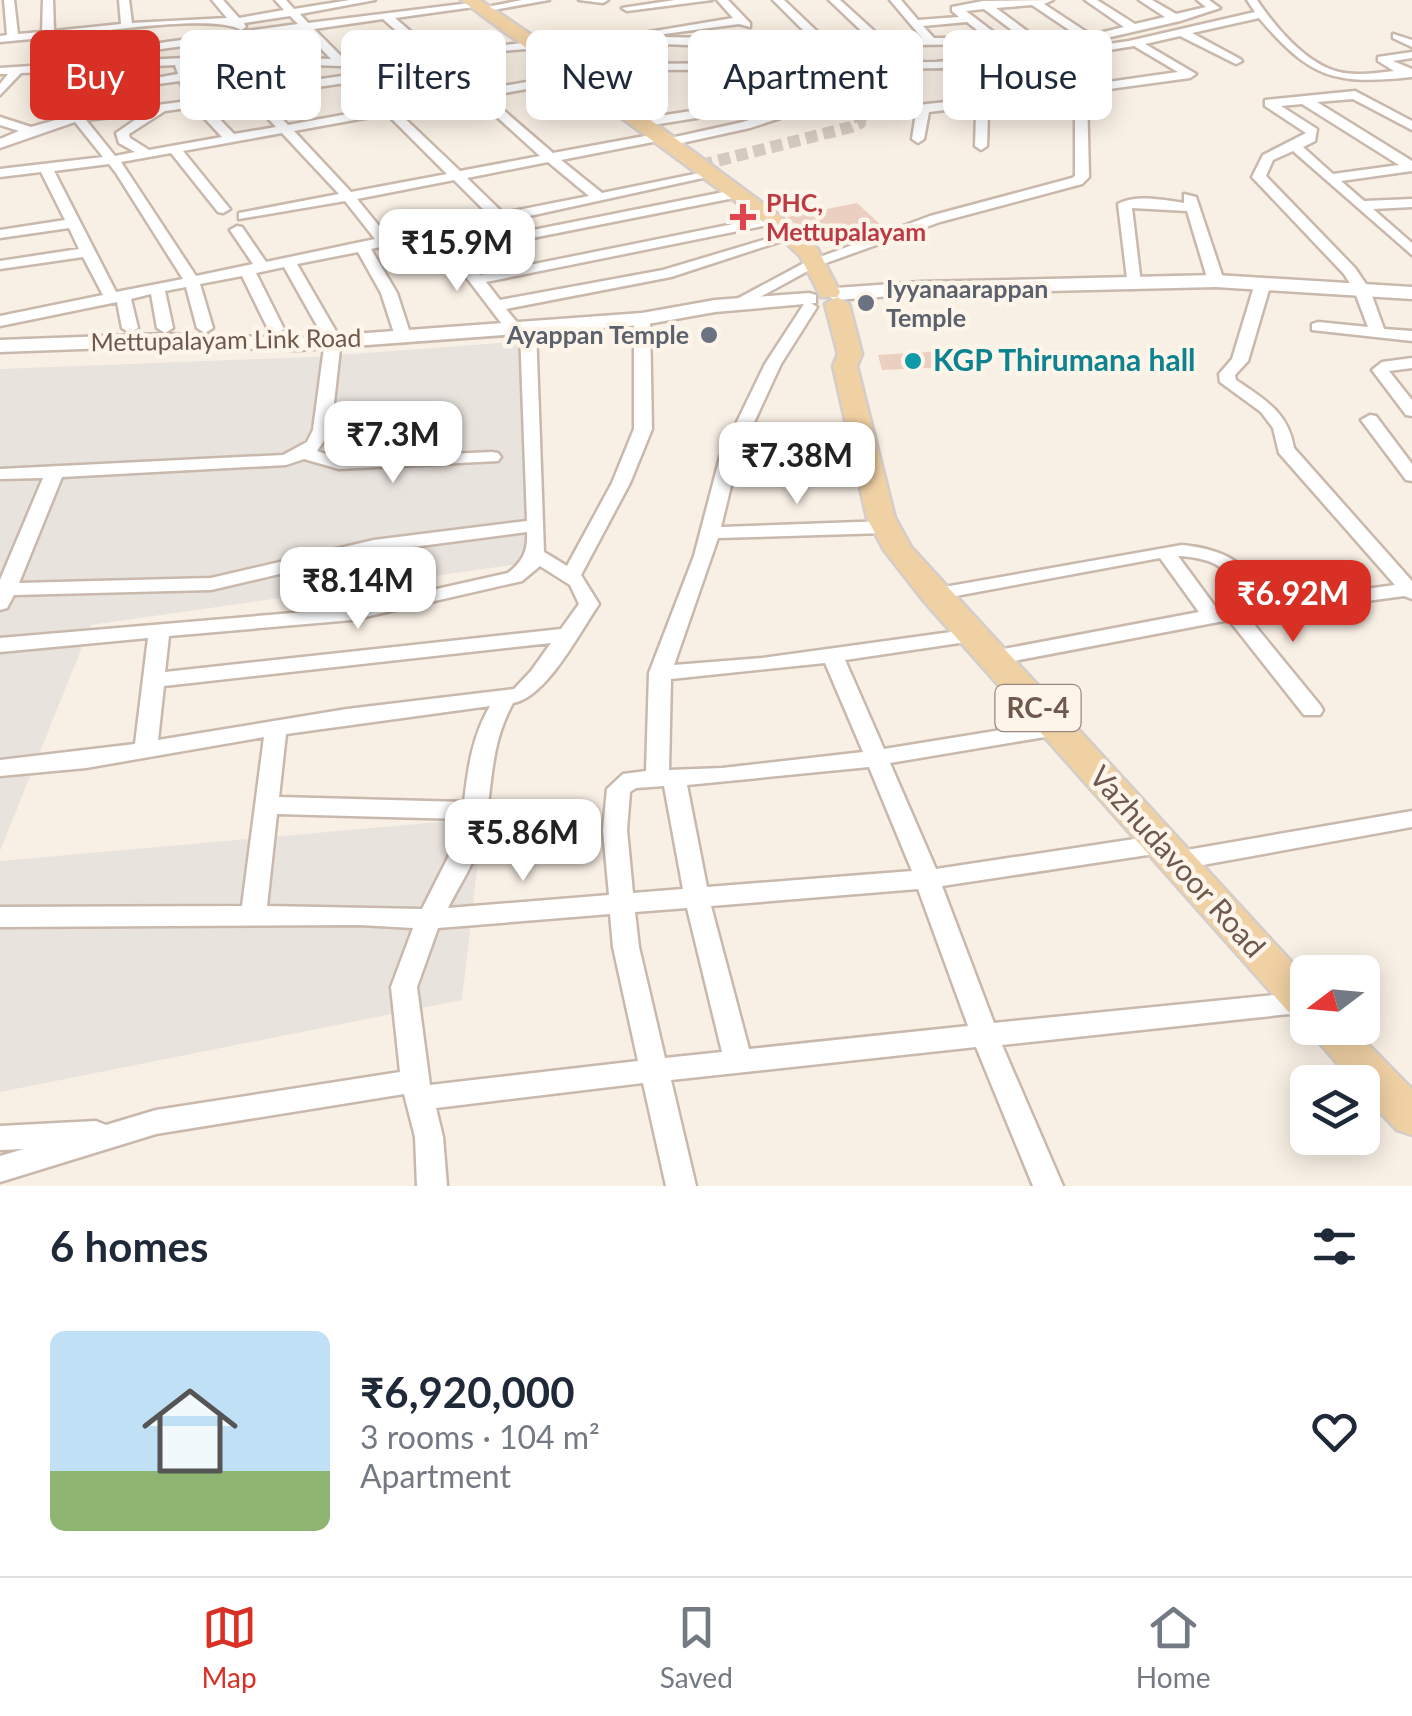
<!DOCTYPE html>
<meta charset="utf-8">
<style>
:root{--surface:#fff;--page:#f6f6f7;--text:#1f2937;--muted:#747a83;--line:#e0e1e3;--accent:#d93025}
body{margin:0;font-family:Lato,sans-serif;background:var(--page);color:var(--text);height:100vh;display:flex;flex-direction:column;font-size:38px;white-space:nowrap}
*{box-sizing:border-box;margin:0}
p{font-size:32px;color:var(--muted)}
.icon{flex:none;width:55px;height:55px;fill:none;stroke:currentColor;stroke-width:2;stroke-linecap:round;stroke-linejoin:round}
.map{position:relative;height:1186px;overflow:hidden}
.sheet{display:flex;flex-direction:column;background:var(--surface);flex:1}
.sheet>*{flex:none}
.guide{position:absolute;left:30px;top:30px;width:1352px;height:90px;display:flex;gap:20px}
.needle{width:65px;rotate:254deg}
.tools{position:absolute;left:1290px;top:955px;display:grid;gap:20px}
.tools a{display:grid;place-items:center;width:90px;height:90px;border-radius:15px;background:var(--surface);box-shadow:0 5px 25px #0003;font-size:50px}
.price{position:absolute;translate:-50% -85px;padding:0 22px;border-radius:20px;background:#fff;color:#222;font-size:32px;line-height:65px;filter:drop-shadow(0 2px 5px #0008)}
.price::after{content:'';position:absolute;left:50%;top:60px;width:30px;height:22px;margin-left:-15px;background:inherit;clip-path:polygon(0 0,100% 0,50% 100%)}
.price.on{background:var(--accent);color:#fff}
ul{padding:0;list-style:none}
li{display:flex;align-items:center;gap:30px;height:250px;padding:0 50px}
li span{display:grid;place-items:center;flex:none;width:280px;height:200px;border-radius:15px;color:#555}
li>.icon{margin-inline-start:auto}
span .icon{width:120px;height:120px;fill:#fffc;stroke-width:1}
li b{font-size:42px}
h2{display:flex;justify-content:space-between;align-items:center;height:120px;padding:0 50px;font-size:42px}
.pill{padding:0 35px;border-radius:15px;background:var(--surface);box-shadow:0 5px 25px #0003;font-size:35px;line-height:90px}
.pill.on{background:var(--accent);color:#fff}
.menu{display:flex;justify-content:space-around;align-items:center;height:140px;border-top:2px solid var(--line);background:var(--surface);font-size:28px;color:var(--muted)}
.menu a{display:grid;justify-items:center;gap:5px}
.menu .on{color:var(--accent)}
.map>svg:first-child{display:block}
.industrial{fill:#e9e3de}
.building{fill:#ebcfc0}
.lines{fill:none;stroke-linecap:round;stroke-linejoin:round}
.minor-tunnel{stroke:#d6cabf;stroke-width:12;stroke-dasharray:12 6;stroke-linecap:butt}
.minor-casing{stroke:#c9b8ac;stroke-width:5}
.tertiary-casing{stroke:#c9b8ac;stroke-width:5}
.primary-casing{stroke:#d4cdca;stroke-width:5}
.minor{fill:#fff;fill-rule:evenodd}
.tertiary{fill:#fff;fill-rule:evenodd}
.primary{fill:#f0d1a4;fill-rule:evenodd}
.health-dot{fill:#e0444e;stroke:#fdf5ea;stroke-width:4}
.worship-dot{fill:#6b7280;stroke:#fdf5ea;stroke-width:4}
.culture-dot{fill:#0f9aa8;stroke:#fdf5ea;stroke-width:4}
.labels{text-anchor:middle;stroke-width:9;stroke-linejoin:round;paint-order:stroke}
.far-health-label{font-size:25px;font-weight:bold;fill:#be3a42;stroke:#fdf5ea;text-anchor:start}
.far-worship-label{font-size:25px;font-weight:bold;fill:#5b616d;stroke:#fdf5ea;text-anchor:start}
.far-street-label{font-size:25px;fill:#6f584d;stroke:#fdf5ea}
.shield{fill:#fdf5ea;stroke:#9a877c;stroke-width:2.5}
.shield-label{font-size:28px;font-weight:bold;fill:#6f584d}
.culture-label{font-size:30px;font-weight:bold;fill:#0d838f;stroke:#fdf5ea;text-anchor:start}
.street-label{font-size:30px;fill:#6f584d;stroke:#fdf5ea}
</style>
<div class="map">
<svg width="1412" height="1186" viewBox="0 0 1412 1186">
<rect width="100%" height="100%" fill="#f9f0e5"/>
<g class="industrial">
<path d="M 528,341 L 540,561 L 91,625 L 0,851 L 0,369 L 311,357 Z"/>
<path d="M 483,818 L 462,1000 L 0,1092 L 0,861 Z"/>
</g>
<g class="building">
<path d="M 857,203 L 882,226 L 814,240 L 787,217 Z"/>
<path d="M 943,351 L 948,367 L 882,370 L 878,355 Z"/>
</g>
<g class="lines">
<path class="minor-tunnel" d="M 701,165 L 851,127 L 860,123 L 860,113"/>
<g class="minor-casing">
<g id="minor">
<path d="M 4,0 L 14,0 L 18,34 L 42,32 L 43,0 L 53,0 L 54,31 L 121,24 L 119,0 L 129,0 L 132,23 L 227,18 L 212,0 L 223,0 L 239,18 L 284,10 L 275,0 L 286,0 L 294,9 L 350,0 L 375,0 L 300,14 L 308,23 L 478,2 L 478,6 L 474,7 L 395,18 L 433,51 L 608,36 L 813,40 L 773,0 L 784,0 L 826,40 L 870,39 L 829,0 L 840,0 L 883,39 L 922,38 L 890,0 L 901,0 L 918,20 L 959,17 L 952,11 L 952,7 L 983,1 L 1053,0 L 1044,4 L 1091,35 L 1124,27 L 1085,0 L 1097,0 L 1135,24 L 1165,17 L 1139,0 L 1152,0 L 1176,14 L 1206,7 L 1197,0 L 1209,0 L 1220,8 L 1180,21 L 1089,42 L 1008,44 L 1002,47 L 995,44 L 741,47 L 608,42 L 455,55 L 481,90 L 571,74 L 567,71 L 573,68 L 626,64 L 936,62 L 1060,51 L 1064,52 L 1064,56 L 1015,61 L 1048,98 L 1075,97 L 1075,60 L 1081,48 L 1129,41 L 1255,12 L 1247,0 L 1257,0 C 1275,27 1306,64 1339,72 C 1357,76 1376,73 1394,71 L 1378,61 L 1378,57 L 1412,52 L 1412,58 L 1393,61 L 1412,69 L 1412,77 C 1334,85 1311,79 1259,18 L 1192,33 L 1240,59 L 1242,61 L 1236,64 L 1180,36 L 1145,44 L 1196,74 L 1190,78 L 1087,92 L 1089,177 L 1082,184 L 940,222 L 815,267 L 738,309 L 733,307 L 733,301 L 804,263 L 930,216 L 1072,178 L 1075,176 L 1075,105 L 983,107 L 988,114 L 987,146 L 981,150 L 975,146 L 976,114 L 971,107 L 929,112 L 924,139 L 918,143 L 912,139 L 916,113 C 878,117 859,119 823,104 L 750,128 L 668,146 L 663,140 L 561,160 L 602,193 L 714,170 L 721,174 L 511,220 L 523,232 L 739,189 L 746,193 L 739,197 L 462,252 L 480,275 L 773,216 L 780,220 L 773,224 L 486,282 L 500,300 L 663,270 L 790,232 L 797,236 L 671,277 L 506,309 L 521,327 L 528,323 L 536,328 L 544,552 L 567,566 L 612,483 L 634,429 L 634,319 L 642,314 L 650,319 L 652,429 L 630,483 L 581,575 L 599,604 C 580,632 546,698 513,703 C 489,747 493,785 484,830 C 479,856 460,884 448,908 L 609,895 L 603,830 L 607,789 L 623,774 L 646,771 L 649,673 L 694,556 L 720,457 L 765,364 L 804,304 L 809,302 L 817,307 L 781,364 L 738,457 L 721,527 L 886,521 L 895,527 L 886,533 L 718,538 L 674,665 L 762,658 L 973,629 L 980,630 L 983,635 L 973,641 L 845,660 L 884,749 L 1057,721 L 1065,723 L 1068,728 L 1065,733 L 1057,735 L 890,763 L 936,869 L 1161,835 L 1169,838 L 1173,844 L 1169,850 L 1161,853 L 942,886 L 994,1023 L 1304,992 L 1308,994 L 1308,1012 L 1002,1045 L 1063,1186 L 1033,1186 L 976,1047 L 671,1080 L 696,1186 L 666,1186 L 643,1083 L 436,1108 L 443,1137 L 447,1186 L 417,1186 L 415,1137 L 404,1094 L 156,1134 L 0,1182 L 0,1156 L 24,1149 L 0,1150 L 0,1126 L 96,1121 L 106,1125 L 156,1110 L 400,1072 L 391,987 L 413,928 L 360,925 L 0,927 L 0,907 L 242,906 L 264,737 L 86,768 L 0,776 L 0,760 L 135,744 L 148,638 L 0,652 L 0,638 L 352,608 L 508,573 C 523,561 528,551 527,532 L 374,552 L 211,590 L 14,595 L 7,608 L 0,610 L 0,580 L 43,478 L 0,479 L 0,469 L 283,455 L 307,442 L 313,430 L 325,340 L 284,267 L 256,273 L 284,329 L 276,334 L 268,329 L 242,276 L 200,284 L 213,328 L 205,333 L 197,328 L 186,287 L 165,291 L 173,328 L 165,333 L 157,328 L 151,294 L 131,299 L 138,328 L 130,333 L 122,328 L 117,302 L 0,326 L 0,316 L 103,295 L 83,257 L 0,269 L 0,261 L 79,249 L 69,228 L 0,238 L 0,230 L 65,220 L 41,172 L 0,177 L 0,169 L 103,157 L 75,122 L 0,148 L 0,139 L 19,131 L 0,125 L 0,117 L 31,127 L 70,116 L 51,92 L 48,72 L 21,73 L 0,95 L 0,84 L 8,74 L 0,74 L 0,68 L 46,65 L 42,38 L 0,42 L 0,36 L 7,35 ZM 1032,5 L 1078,36 L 1035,37 L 996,8 ZM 984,9 L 1021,37 L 1000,37 L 966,11 ZM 290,16 L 298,24 L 109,50 L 103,53 L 109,56 L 303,30 L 331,59 L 227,56 L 58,64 L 54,37 C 92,33 213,13 241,30 L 246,27 L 244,23 ZM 383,19 L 420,52 L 343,58 L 314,29 ZM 967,22 L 987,38 L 934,38 L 923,26 ZM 1134,46 L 1178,72 L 1087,85 L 1090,53 ZM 444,56 L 469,92 L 392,106 L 356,74 L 257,88 L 254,79 L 250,78 L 244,82 L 246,92 L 200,99 L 188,68 L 227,62 L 341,66 ZM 1004,62 L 1035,98 L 978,99 L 955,67 ZM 175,65 L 178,74 L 115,85 L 121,89 L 180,81 L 188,101 L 150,106 L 153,102 L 147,91 C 129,89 104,89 92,105 L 99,111 L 81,114 L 63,91 L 59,71 ZM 944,68 L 966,100 L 868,110 L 835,100 L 888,80 L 890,69 ZM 878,69 L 878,76 L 870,80 L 743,122 L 666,139 L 661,133 L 553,153 L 487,96 L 579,80 L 583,78 L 583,74 L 626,70 ZM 353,82 L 380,108 L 288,125 L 259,95 ZM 124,98 L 139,98 L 140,101 C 130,109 116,111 105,104 ZM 476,98 L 540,156 L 460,171 L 398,112 ZM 250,99 L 276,127 L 234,134 L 206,105 ZM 194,107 L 222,137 L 149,150 L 130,138 L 129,134 L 165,111 ZM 145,113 L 116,133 L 119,143 L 135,152 L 115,156 L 86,120 ZM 387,114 L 447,174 L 351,192 L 294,131 ZM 282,133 L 339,194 L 239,213 L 239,219 L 345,201 L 375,239 L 266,262 L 242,227 L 237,226 L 230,230 L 253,264 L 196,276 L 121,162 L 171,153 L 218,212 L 223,213 L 230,209 L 183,151 ZM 548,162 L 589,196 L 503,213 L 467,178 ZM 109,164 L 116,173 L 183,279 L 116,292 L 54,171 ZM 454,180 L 490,216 L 388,237 L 357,199 ZM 497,223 L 509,234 L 456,245 L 450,237 L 438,240 L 508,332 L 520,331 L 527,521 L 374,540 L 211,578 L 19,583 L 62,477 L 286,465 L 304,459 L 339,469 L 498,461 L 501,457 L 498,453 L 492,452 L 340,459 L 317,451 L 331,430 L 341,340 L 297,264 L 358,252 L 381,293 L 395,336 L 403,341 L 411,336 L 397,293 L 371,249 ZM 540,566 L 570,585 L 579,604 L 561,629 L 165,672 L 169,636 L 352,620 L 522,581 ZM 551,643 L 531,671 L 514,689 L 347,709 L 158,740 L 164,686 ZM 825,663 L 863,752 L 722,768 L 669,770 L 671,679 ZM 490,706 C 472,737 468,768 464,802 L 279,797 L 286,734 ZM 869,767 L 912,871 L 707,887 L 687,785 ZM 664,786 L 683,889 L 633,893 L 627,830 L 630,792 L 636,788 ZM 277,814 L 462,819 L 460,834 L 422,909 L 267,906 ZM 918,889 L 968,1026 L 749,1049 L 711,906 ZM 687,908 L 722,1052 L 665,1058 L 639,947 L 635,912 ZM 610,914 L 613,947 L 638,1061 L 430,1085 L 417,987 L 438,928 Z"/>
<path d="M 522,0 L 549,0 L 482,12 L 477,9 Z"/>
<path d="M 579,0 L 608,0 L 603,3 Z"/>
<path d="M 675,0 L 712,0 L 627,11 L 622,8 Z"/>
<path d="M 717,0 L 728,0 L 750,23 L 750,27 L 739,24 L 649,36 L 643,33 L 733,18 Z"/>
<path d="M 1393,34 L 1412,40 L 1412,47 L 1393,38 Z"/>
<path d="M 1355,91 L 1412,121 L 1412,130 L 1353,99 L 1317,102 L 1412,161 L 1412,171 L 1341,181 L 1364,201 L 1412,199 L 1412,207 L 1373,209 L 1412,243 L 1412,255 L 1293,151 L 1273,160 L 1266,176 L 1355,268 L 1370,290 L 1384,329 L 1412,331 L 1412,341 L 1312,330 L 1312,324 L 1318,322 L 1368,327 L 1354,290 L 1344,274 L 1252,177 L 1263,155 L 1306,133 L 1265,106 L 1265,100 ZM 1302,104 L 1399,165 L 1333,174 L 1303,147 L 1315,141 L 1317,129 L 1281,106 Z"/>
<path d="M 755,101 L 761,105 L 759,108 L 640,127 L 634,123 L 640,119 Z"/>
<path d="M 1184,194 L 1196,197 L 1224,281 L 1216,286 L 1208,281 L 1187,211 L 1132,208 L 1141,284 L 1133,289 L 1128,287 L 1118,204 C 1135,194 1164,200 1184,203 Z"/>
<path d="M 1263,278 L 1271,283 L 1248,361 L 1235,375 L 1236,380 C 1264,399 1288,412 1294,448 L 1412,581 L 1412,599 L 1404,596 L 1248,617 L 1320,705 L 1323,710 L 1320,715 L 1304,715 L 1229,620 L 993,665 L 986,663 L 982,658 L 986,653 L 993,651 L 1199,612 L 1160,558 L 934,600 L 924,594 L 927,590 L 1182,545 C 1214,548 1265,562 1248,605 L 1395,585 L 1279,453 L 1273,428 L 1261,412 L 1220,382 L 1219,374 L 1232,359 L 1255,283 ZM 1178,556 C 1212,558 1243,568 1226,608 L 1217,609 Z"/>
<path d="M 1412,358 L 1412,368 L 1389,371 L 1412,400 L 1412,416 L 1406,415 L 1372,370 L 1382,362 Z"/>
<path d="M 1370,415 L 1376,416 L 1412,464 L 1412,481 L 1406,480 L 1361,420 Z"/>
<path d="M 1412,811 L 1412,827 L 1175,870 L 1166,867 L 1163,861 L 1166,855 L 1175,852 Z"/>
</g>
</g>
<g class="tertiary-casing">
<g id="tertiary">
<path d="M 1216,275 L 1412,287 L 1412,299 L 1216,287 L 921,294 L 835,300 L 825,294 L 835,288 L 921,282 Z"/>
<path d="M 809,293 L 816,295 L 816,303 L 715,312 L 642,325 L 299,350 L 163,346 L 0,352 L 0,340 L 163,334 L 299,338 L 642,313 L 715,300 Z"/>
</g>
</g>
<g class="primary-casing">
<g id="primary">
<path d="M 461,0 L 480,0 L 579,67 L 780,216 L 817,248 L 840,292 L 837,297 L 821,297 L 800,256 L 766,224 Z"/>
<path d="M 837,297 L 849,304 L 862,354 L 857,366 L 895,518 L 911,547 L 1308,980 L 1308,1023 L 1294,1018 L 923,600 L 884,550 L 867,518 L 833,366 L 838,354 L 825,304 Z"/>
<path d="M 1307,1028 L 1352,1028 L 1412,1089 L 1412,1135 L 1397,1130 L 1362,1093 L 1362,1082 L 1353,1082 Z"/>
</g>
</g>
<use href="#minor" class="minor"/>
<use href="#tertiary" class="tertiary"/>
<use href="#primary" class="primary"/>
</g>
<path class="health-dot" d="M738 202h10v10h10v10h-10v10h-10v-10h-10v-10h10z"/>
<g class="worship-dot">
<circle cx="866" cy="303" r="10"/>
<circle cx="709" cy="335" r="10"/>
</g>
<circle class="culture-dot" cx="913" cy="361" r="10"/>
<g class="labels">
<g class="far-health-label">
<text x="766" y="212">PHC,<tspan x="766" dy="29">Mettupalayam</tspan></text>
</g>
<g class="far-worship-label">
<text x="886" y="298">Iyyanaarappan<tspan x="886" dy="29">Temple</tspan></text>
<text x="689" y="344" text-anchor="end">Ayappan Temple</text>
</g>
<g class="far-street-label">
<text transform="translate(226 340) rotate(-1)" y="9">Mettupalayam Link Road</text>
</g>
<rect class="shield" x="995.5" y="685" width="85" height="46" rx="8"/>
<g class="shield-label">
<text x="1038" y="718">RC-4</text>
</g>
<g class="culture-label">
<text x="933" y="371">KGP Thirumana hall</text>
</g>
<g class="street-label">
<text transform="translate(1177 862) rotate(48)" y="10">Vazhudavoor Road</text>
</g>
</g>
</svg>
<div class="tools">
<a><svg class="needle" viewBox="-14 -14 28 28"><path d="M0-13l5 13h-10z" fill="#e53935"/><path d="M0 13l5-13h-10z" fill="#747a83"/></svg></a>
<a><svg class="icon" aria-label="layers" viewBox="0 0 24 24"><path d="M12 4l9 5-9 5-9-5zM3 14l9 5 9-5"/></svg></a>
</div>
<b class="price" style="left:457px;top:294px">₹15.9M</b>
<b class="price" style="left:393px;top:486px">₹7.3M</b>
<b class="price" style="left:797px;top:507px">₹7.38M</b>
<b class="price" style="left:358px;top:632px">₹8.14M</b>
<b class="price on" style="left:1293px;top:645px">₹6.92M</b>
<b class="price" style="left:523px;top:884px">₹5.86M</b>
<div class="guide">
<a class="pill on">Buy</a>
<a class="pill">Rent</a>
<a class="pill">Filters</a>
<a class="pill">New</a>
<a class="pill">Apartment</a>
<a class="pill">House</a>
</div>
</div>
<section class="sheet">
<h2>6 homes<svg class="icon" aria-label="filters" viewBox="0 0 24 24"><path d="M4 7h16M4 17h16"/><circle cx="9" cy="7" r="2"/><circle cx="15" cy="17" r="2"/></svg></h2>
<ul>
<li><span style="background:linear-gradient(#bfe0f5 70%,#8fb573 0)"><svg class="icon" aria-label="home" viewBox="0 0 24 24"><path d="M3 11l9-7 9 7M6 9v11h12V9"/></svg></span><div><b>₹6,920,000</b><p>3 rooms · 104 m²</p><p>Apartment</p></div><svg class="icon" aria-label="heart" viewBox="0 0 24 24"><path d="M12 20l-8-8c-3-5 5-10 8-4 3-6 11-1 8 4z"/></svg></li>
</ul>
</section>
<nav class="menu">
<a class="on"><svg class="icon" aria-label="map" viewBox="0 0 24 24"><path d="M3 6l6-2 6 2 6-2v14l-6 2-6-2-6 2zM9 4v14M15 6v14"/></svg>Map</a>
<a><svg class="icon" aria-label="saved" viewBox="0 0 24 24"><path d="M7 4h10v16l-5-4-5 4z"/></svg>Saved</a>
<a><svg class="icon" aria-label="home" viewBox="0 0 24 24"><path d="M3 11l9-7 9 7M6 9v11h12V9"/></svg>Home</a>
</nav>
